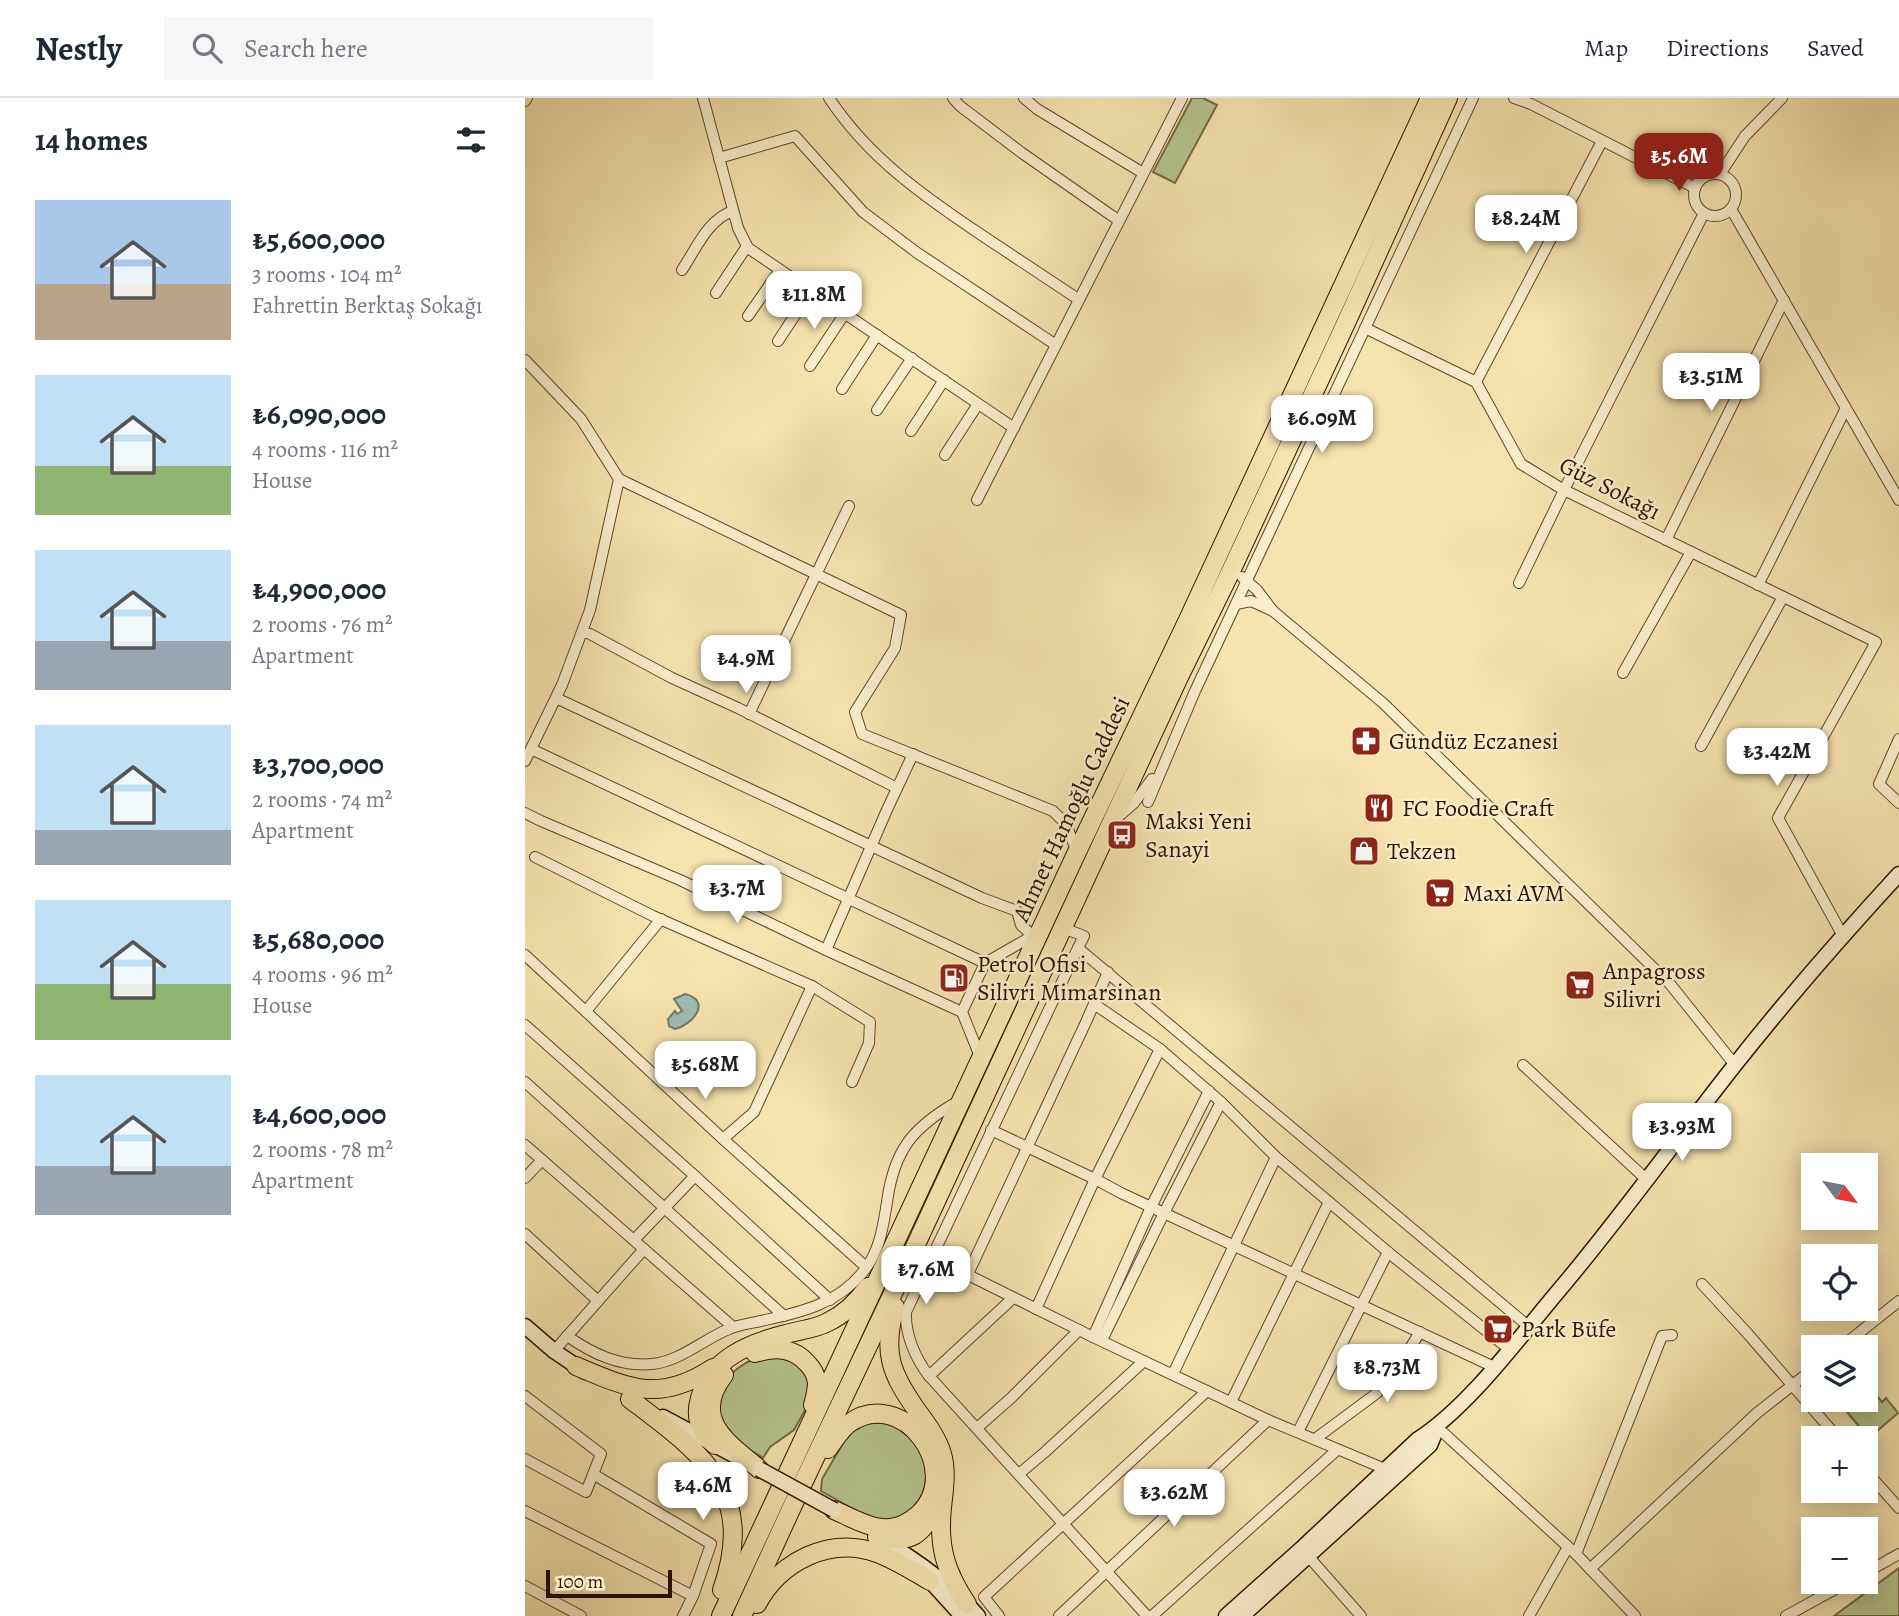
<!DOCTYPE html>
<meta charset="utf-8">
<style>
:root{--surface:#fff;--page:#f6f6f7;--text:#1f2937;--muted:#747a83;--line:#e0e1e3;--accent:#8f2418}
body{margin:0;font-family:Alegreya,serif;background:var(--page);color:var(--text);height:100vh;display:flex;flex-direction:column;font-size:26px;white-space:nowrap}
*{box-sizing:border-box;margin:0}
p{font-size:23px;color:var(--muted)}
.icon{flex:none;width:38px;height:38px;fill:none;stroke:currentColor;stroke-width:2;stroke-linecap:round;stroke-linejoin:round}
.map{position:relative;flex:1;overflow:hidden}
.side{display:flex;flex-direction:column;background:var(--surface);width:525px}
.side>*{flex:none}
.needle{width:46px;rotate:122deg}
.tools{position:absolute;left:1276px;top:1055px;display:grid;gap:14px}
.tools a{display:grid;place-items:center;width:77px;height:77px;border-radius:0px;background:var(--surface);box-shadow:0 4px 18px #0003;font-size:35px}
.scale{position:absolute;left:21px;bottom:18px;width:126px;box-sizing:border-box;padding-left:7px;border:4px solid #2f1300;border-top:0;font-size:19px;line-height:24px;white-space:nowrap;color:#2f1300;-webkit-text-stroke:5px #f9edcb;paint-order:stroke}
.price{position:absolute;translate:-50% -60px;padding:0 16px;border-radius:14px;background:#fff;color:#222;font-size:23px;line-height:46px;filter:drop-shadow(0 2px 4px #0008)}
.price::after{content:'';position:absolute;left:50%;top:42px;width:21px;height:16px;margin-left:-10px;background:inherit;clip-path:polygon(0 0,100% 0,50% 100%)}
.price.selected{background:var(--accent);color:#fff}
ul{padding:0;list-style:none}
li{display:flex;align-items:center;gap:21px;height:175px;padding:0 35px}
li span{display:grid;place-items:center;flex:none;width:196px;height:140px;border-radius:0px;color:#555}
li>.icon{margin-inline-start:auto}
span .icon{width:84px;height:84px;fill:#fffc;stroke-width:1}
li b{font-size:30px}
h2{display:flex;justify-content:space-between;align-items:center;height:84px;padding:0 35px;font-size:30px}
header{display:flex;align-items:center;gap:42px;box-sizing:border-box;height:98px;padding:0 35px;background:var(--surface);border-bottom:2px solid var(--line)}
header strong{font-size:33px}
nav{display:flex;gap:38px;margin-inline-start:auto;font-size:24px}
.search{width:490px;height:63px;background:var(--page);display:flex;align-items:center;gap:18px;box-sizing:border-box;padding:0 24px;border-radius:0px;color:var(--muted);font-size:26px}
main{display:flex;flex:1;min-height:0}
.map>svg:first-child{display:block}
.green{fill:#b6c58f;stroke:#726c48;stroke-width:2}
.water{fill:#9ebdb3;stroke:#72796b;stroke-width:2}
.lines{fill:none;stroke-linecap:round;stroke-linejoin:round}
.street-casing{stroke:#61472c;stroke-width:12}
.secondary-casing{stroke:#2f1300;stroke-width:17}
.highway-casing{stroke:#2f1300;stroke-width:20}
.street{stroke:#f9edcb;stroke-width:10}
.secondary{stroke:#f9edcb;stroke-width:14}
.highway{stroke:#f6e3af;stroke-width:18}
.secondary-bridge-casing{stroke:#2f1300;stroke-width:17;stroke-linecap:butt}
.secondary-bridge{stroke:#f9edcb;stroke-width:14}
.labels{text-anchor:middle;stroke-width:5;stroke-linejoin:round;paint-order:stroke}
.street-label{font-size:24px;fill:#2f1300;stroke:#f9edcb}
.poi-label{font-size:24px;fill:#2f1300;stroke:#f9edcb;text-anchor:start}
</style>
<header>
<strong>Nestly</strong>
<div class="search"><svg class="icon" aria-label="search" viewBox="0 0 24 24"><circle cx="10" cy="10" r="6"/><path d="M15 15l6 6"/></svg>Search here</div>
<nav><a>Map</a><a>Directions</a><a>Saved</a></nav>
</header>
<main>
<section class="side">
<h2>14 homes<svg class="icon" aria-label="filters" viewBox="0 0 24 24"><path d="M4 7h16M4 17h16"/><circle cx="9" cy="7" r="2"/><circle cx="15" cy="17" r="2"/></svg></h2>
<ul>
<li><span style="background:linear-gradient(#a9c7e8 60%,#b9a48a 0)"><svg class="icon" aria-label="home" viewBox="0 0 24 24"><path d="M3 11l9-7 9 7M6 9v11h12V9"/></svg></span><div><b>₺5,600,000</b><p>3 rooms · 104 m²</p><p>Fahrettin Berktaş Sokağı</p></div></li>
<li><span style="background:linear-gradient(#bfe0f5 65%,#8fb573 0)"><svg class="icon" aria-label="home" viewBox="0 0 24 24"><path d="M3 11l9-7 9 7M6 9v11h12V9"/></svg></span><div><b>₺6,090,000</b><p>4 rooms · 116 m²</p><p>House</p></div></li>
<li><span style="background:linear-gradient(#bfe0f5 65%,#9aa5b1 0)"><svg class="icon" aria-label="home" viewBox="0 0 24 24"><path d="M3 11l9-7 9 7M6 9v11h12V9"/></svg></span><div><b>₺4,900,000</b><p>2 rooms · 76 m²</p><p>Apartment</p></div></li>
<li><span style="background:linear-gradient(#bfe0f5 75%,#9aa5b1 0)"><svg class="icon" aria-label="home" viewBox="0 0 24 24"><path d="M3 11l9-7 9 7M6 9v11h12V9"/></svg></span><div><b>₺3,700,000</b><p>2 rooms · 74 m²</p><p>Apartment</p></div></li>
<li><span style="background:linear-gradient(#bfe0f5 60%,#8fb573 0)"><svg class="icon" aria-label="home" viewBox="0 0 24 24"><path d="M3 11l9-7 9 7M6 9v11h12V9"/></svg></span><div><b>₺5,680,000</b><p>4 rooms · 96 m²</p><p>House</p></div></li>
<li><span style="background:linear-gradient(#bfe0f5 65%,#9aa5b1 0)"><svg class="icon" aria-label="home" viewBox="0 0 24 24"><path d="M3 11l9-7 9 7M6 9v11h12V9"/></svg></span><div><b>₺4,600,000</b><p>2 rooms · 78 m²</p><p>Apartment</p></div></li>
</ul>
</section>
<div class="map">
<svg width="1374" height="1518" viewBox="0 0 1374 1518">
<rect width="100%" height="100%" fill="#f6e3af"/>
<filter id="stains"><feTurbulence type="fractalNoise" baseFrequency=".00286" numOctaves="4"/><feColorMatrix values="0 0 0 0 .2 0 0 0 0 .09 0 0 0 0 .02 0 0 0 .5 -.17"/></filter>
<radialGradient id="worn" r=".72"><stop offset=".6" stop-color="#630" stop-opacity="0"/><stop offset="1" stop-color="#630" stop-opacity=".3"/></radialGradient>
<g class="green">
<path d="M 667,0 L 678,0 L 692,7 L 650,85 L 628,74 Z"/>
<path d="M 240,1256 L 277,1262 L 290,1294 L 269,1332 L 245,1349 L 238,1360 C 225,1353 199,1335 195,1320 C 194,1317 195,1313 195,1309 C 194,1279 214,1266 240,1256 Z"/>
<path d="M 1347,1292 L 1357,1304 L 1361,1300 L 1373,1315 L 1344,1340 L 1322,1314 L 1336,1302 L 1340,1302 L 1341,1298 Z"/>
<path d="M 349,1319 L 387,1333 L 407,1382 L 381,1422 L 350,1423 L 296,1393 L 297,1381 L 320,1342 L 328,1331 Z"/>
<path d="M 1374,1470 L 1374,1518 L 1309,1518 Z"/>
</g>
<path class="water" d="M 160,896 C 188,903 167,927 150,931 L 144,928 L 143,921 L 150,913 L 152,916 L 157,913 L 149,901 Z"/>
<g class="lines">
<g class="street-casing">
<g id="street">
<path d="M 178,0 L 213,130 L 223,150 L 489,330"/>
<path d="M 304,0 C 343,59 397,97 455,136 C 487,157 520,179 553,201"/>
<path d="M 428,0 L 435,8 L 497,55 L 593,122"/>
<path d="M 499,0 L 512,11 L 618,75"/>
<path d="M 989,0 L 1006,6 L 1170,90"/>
<path d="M 0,3 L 2,0"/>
<path d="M 194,60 L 270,38 L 338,114 L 391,154 L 531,247"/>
<circle cx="1190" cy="97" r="21"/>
<path d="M 1195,76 L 1220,38 L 1257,0"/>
<path d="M 1206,111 L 1374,402"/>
<path d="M 157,172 C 171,151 183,121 208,113"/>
<path d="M 191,195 L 222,148"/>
<path d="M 223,218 L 255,172"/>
<path d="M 840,230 L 951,284 L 996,366 L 1039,392 L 1351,544 L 1253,720 L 1318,838"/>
<path d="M 253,243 L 286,193"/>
<path d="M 0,262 L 56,321 L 94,381 L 376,517 L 370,550 L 330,614 L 337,636 L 528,713 L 541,726 L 552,754"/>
<path d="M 285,268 L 320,215"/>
<path d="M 951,284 L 1077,43"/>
<path d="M 317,291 L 352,237"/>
<path d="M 352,312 L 387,260"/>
<path d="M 386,333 L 419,282"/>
<path d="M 420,357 L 453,306"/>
<path d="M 452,402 L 657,0"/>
<path d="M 1141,442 L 1259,202"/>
<path d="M 994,485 L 1039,392 L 1179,115"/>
<path d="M 1233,487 L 1320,312"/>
<path d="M 711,506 L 726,503 L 748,513 L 732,492 L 717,479"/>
<path d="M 748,513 L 858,605 L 1145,886 L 1210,967"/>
<path d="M 57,534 L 65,536 L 147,580 L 213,610 L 372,690"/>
<path d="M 1098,575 L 1166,454"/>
<path d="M 31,600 L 457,800 L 492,813 L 496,827 L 508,838"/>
<path d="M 224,616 L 324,408"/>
<path d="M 1374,641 L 1354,686 L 1374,705"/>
<path d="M 1176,648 L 1258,499"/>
<path d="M 6,651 L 460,865"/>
<path d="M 0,663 L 37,587 L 65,512 L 94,381"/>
<path d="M 623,704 L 670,593 L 948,0"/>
<path d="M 0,715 L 16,723 L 155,782 L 301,852 L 437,914"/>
<path d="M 593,719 L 609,705 L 627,681"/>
<path d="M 10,759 L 128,818 L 287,888 L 345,924 L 344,945 L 327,984"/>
<path d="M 538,830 L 559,838 L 553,850 L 1003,1228"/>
<path d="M 553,850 L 381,1214 C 380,1236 390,1260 404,1278 L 622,1518"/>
<path d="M 301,852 L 361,714 L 388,656"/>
<path d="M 0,857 L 198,1041 L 341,1169"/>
<path d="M 569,906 L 635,951 L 696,1004 L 751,1059 L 869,1159 L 984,1251"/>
<path d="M 61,913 L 136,821"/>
<path d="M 0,927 L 170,1078 L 305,1202"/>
<path d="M 456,961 L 437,914 L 460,865 L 511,836"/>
<path d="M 998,967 L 1122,1082"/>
<path d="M 0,984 L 259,1218"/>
<path d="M 466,1032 L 570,1081 L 596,1095 L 969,1269"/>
<path d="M 198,1041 L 229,1014 L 287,888"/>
<path d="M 0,1047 L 208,1229"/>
<path d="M 0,1080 L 17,1062"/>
<path d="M 0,1136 L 73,1203"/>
<path d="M 109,1142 L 170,1078"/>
<path d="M 407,1159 L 568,1239 L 743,1322 L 860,1371"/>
<path d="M 442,1178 L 561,924 L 583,874"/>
<path d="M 1177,1186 L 1223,1236 L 1313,1340"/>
<path d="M 511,1211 L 570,1081 L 635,951"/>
<path d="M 42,1238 C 68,1256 95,1269 127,1266 C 154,1264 179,1241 204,1231 C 215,1226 228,1225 240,1222 C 278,1214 313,1205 338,1174 C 355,1153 358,1129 362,1104 C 369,1052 388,1029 432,1004"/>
<path d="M 568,1239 L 626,1109 L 684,993"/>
<path d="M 577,1242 L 639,1115 L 696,1004"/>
<path d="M 1315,1250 L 1374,1203"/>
<path d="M 29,1253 L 119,1151"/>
<path d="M 648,1276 L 751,1059"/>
<path d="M 404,1278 L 488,1200"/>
<path d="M 0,1298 L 76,1356 L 61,1394 L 0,1361"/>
<path d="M 706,1304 L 804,1104"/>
<path d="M 912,1329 L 1051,1456 L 1110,1518"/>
<path d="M 452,1330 L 486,1300 L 554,1232"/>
<path d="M 773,1334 L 863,1154"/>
<path d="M 790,1341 L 852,1295 L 879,1260 L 895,1234"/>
<path d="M 1340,1372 L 1374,1410"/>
<path d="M 68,1376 L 186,1446 L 168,1498 L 158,1518"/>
<path d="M 494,1376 L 520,1354 L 619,1263"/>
<path d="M 0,1413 L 168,1498"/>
<path d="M 1051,1456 L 1137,1238 L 1147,1237"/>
<path d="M 783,1458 L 836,1518"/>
<path d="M 1065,1471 L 1232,1315 L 1288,1271"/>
<path d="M 1340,1475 L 1374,1456"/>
<path d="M 0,1488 L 56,1518"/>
<path d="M 474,1518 L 459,1499 L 682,1293"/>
<path d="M 534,1518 L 743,1322"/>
<path d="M 627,1518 L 812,1352"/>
<path d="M 1004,1518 L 1043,1449"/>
<path d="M 1261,1518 L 1323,1484"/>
</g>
</g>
<g class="secondary-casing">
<g id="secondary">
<path d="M 0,1228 L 29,1253 L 60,1274"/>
<path d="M 138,1319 L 216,1361"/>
<path d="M 355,1441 C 390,1461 426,1487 453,1518"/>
<path d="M 409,1487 L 437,1518"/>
<path d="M 701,1518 L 776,1451 L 892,1342 C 943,1309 990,1245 1030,1197 C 1093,1123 1149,1044 1209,968 C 1261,902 1317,838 1374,776"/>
<path d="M 717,1518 L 905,1347 L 912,1330"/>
</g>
</g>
<g class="highway-casing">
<g id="highway">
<path d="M 370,1209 C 357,1255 366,1276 393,1314 C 402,1326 413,1341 417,1356 C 422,1373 419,1392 417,1409 C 413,1448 420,1473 442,1506"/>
<path d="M 230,1255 C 250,1249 268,1249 282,1265 C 287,1270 291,1277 292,1284 C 292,1292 290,1300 288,1307"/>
<path d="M 51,1268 C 105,1291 135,1305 188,1270"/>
<path d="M 199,1277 C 165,1321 203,1345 234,1371"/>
<path d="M 105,1301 C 177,1356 232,1392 197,1492"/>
<path d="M 190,1347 C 175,1334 169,1320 175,1300 C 186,1260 225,1245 261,1236 C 275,1232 290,1231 303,1224 C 320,1216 332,1204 343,1189"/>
<path d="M 303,1351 C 309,1342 315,1333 323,1326 C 377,1286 440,1372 394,1416 C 386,1423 376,1429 365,1430 C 347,1432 325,1419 309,1412"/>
<path d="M 352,1439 C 389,1445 394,1439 413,1407"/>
<path d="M 232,1506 C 255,1463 305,1438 352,1455 C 371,1462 388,1473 405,1483"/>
<path d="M 196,1518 L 552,754 L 662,524 L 905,0"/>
<path d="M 217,1518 L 278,1385 L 388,1153 L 654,579 L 706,473 L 821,225 L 923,0"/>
</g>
</g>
<use href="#street" class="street"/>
<use href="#secondary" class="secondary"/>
<use href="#highway" class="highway"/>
<g class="secondary-bridge-casing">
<path id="secondary-bridge" d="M 234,1371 L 309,1412"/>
</g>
<use href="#secondary-bridge" class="secondary-bridge"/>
</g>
<defs>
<g id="pharmacy-square" transform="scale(1.575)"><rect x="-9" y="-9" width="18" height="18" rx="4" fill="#8f2418" stroke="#f9edcb"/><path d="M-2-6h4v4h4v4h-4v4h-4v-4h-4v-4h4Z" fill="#fff"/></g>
<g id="restaurant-square" transform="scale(1.575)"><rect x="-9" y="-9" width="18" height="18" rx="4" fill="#8f2418" stroke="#f9edcb"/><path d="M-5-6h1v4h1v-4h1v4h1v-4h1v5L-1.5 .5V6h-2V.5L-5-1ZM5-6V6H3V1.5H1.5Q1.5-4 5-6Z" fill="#fff"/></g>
<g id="bus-square" transform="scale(1.575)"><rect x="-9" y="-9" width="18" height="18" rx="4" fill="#8f2418" stroke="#f9edcb"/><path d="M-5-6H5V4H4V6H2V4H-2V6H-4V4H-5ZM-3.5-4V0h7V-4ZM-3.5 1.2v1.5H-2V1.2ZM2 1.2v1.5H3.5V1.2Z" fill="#fff"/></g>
<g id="shop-square" transform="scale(1.575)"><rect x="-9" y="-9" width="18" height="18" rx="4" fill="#8f2418" stroke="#f9edcb"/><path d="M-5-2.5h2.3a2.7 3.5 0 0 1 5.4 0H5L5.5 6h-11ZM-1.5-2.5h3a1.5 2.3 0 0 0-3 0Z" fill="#fff"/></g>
<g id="supermarket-square" transform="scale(1.575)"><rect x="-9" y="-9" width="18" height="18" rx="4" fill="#8f2418" stroke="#f9edcb"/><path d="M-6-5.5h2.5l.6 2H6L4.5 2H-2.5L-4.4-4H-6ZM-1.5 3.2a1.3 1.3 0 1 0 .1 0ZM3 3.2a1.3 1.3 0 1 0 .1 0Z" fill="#fff"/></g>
<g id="fuel-square" transform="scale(1.575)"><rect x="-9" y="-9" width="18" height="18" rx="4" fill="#8f2418" stroke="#f9edcb"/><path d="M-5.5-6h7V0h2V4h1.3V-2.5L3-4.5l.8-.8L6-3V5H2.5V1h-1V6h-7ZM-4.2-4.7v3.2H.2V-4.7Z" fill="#fff"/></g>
</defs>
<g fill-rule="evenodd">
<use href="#pharmacy-square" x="841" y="643"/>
<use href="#restaurant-square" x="854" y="710"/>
<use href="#bus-square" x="597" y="737"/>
<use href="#shop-square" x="839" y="753"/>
<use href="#supermarket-square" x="915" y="795"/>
<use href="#fuel-square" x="429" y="880"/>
<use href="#supermarket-square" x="1055" y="887"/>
<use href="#supermarket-square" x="973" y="1231"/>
</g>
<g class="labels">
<g class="street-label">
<text transform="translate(1085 390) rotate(27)" y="8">Güz Sokağı</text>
<text transform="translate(546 711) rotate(-65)" y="8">Ahmet Hamoğlu Caddesi</text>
</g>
<g class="poi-label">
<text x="864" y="651">Gündüz Eczanesi</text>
<text x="877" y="718">FC Foodie Craft</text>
<text x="620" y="731">Maksi Yeni<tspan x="620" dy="28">Sanayi</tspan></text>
<text x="862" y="761">Tekzen</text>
<text x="938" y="803">Maxi AVM</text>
<text x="452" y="874">Petrol Ofisi<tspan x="452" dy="28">Silivri Mimarsinan</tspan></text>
<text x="1078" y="881">Anpagross<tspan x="1078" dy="28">Silivri</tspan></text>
<text x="996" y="1239">Park Büfe</text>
</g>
</g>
<rect width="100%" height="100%" filter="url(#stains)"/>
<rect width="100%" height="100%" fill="url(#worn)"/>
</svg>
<div class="tools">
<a><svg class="needle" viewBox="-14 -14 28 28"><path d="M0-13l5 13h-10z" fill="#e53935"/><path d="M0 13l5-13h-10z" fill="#747a83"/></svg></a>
<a><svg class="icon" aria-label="locate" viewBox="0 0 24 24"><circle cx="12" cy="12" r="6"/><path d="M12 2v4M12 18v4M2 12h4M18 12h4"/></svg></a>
<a><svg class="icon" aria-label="layers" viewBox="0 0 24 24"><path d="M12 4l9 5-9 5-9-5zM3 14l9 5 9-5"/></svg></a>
<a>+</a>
<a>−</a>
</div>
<div class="scale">100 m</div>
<b class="price selected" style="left:1154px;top:95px">₺5.6M</b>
<b class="price" style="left:1001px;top:157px">₺8.24M</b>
<b class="price" style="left:289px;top:233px">₺11.8M</b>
<b class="price" style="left:1186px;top:315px">₺3.51M</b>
<b class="price" style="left:797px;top:357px">₺6.09M</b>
<b class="price" style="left:221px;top:597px">₺4.9M</b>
<b class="price" style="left:1252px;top:690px">₺3.42M</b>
<b class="price" style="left:212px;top:827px">₺3.7M</b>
<b class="price" style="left:180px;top:1003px">₺5.68M</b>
<b class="price" style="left:1157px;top:1065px">₺3.93M</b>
<b class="price" style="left:401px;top:1208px">₺7.6M</b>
<b class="price" style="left:862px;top:1306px">₺8.73M</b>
<b class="price" style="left:178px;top:1424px">₺4.6M</b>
<b class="price" style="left:649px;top:1431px">₺3.62M</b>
</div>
</main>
